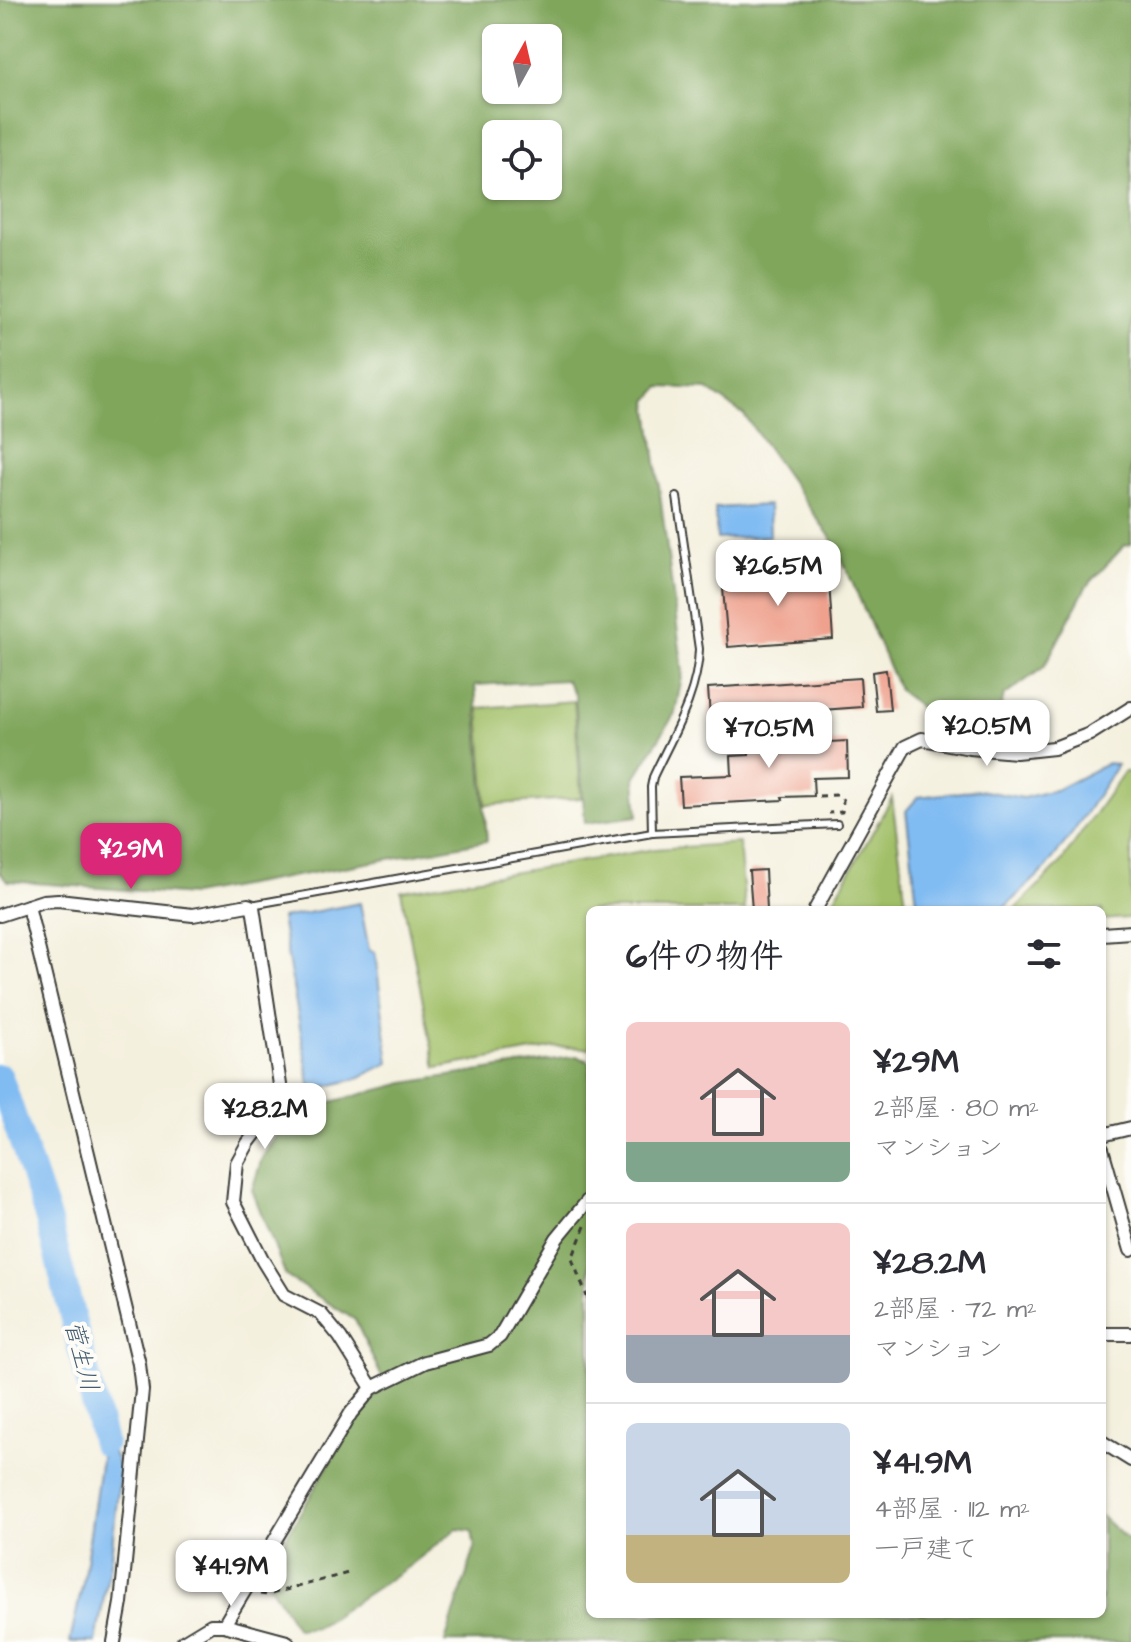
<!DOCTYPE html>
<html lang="ja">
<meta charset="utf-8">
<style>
:root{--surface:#fff;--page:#f2f2f3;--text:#2b2b33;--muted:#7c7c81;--line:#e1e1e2;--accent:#db2777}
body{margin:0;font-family:"Architects Daughter","Klee One",sans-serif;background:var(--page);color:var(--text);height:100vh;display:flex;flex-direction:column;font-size:30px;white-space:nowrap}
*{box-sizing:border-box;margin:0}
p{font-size:26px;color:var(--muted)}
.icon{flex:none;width:44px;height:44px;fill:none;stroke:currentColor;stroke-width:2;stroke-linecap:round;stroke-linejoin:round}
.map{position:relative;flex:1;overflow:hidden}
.drawer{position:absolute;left:586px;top:906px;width:520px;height:712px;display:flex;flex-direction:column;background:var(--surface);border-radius:12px;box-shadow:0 2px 6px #0004}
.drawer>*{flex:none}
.needle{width:52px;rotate:8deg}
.controls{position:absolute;left:482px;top:24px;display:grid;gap:16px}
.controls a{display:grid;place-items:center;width:80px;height:80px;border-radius:12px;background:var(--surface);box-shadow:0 2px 6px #0004;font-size:40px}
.price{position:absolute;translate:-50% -68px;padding:0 18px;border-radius:16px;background:#fff;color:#222;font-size:26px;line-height:52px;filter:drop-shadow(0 2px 4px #0008)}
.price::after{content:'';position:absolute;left:50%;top:48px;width:24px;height:18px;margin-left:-12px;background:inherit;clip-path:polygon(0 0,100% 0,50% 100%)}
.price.on{background:var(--accent);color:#fff}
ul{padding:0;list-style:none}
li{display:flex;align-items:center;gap:24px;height:200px;padding:0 40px}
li+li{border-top:2px solid var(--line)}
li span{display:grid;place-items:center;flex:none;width:224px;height:160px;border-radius:12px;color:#555}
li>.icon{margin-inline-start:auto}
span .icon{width:96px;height:96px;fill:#fffc;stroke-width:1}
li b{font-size:34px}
h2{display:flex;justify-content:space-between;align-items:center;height:96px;padding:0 40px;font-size:34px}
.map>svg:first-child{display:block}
.green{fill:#a1bf67;stroke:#5e6e42;stroke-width:2}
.forest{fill:#80a65c;stroke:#4e613c;stroke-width:2;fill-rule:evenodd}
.water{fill:#80bbf2;stroke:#4e6c87;stroke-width:2}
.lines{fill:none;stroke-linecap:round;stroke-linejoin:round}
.river{stroke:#80bbf2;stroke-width:26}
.building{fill:#efa18e}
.lane-casing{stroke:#3c3c39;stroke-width:10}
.street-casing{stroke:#3c3c39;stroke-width:16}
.path{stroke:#3c3c39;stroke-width:3;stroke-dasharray:6 6;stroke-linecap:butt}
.lane{stroke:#fff;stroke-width:6}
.street{stroke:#fff;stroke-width:12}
.labels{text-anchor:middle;stroke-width:8;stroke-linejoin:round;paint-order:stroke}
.water-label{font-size:24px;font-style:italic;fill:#445c72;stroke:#fdfcf7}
</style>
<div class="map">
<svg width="1131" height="1642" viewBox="0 0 1131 1642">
<rect width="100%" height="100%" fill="#fdfcf7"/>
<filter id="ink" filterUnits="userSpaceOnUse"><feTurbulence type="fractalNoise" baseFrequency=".0125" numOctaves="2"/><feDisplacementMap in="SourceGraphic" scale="16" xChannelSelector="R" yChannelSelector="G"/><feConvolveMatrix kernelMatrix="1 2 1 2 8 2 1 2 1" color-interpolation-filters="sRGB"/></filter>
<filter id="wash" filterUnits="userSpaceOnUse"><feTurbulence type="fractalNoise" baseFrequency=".006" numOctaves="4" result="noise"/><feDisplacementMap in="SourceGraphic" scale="32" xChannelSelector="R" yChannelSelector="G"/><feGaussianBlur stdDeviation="1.8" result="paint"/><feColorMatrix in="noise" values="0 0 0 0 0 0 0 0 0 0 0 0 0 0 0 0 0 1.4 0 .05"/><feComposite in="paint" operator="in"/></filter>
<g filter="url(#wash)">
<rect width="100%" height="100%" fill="#f4f0de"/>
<g class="green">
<path d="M 574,701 L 581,798 L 486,805 L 479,708 Z"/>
<path d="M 1124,772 L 1131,772 L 1131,915 L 1127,918 L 1102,920 L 1102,910 L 1014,910 L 1059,865 Z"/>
<path d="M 892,798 L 907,910 L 828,910 Z"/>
<path d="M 739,843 L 745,910 L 590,910 L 590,1048 L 556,1047 L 436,1068 L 401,891 L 655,849 Z"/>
</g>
<g class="forest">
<path d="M 0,0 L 1131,0 L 1131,544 L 1124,546 L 1086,587 L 1044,667 L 1004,696 L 991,739 L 966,737 L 920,708 L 899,690 L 836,545 L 744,415 L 707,389 L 660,387 L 648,401 L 683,672 L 675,713 L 635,778 L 638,816 L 585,823 L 575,695 L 566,680 L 475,685 L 487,841 L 192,895 L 8,881 L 0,873 ZM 496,38 L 548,38 L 548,90 L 496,90 ZM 496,134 L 548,134 L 548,186 L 496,186 Z"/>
<path d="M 577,1056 L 590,1062 L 590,1614 L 1102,1614 L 1102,1517 L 1131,1543 L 1131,1642 L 445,1642 L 475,1548 L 472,1531 L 457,1529 L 408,1567 L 317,1627 L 297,1629 L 263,1575 L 361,1411 L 386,1386 L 355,1320 L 286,1276 L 252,1190 L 262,1158 L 292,1112 L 405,1083 Z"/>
</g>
<g class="water">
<path d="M 769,505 L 770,536 L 717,539 L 715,508 Z"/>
<path d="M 1108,763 L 1117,765 L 1074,831 L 1044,870 L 1005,907 L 1000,910 L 918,910 L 906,811 L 918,797 L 979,790 L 1023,798 L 1058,789 Z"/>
<path d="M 360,903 L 369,950 L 375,952 L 389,1063 L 356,1079 L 311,1090 L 281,918 Z"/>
<path d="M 96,1408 L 120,1470 L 111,1557 L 96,1642 L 70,1642 L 83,1582 L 101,1458 Z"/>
</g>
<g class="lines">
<path class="river" d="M 0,1077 L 48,1219 L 104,1443"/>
</g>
<g id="blocks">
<g class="building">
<path d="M 828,568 L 833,639 L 728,647 L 722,577 Z"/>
<path d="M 886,670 L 890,710 L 876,711 L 872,672 Z"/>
<path d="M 860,678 L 862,707 L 710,718 L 708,688 Z"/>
<path d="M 791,725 L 792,744 L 847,741 L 848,777 L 813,778 L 814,796 L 782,797 L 783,800 L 681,805 L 679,777 L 732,775 L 731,756 L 749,755 L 748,727 Z"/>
<path d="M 765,870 L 767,910 L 752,910 L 749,871 Z"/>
</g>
</g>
</g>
<g filter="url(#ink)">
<use href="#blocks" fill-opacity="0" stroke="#3c3c39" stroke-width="2"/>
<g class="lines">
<g class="lane-casing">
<g id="lane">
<path d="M 652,833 L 651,787 L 653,777 C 672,736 698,695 699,649 L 677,497"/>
<path d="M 251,905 L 652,833 L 837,824"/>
</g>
</g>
<g class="street-casing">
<g id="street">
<path d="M 28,906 L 139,1364 L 142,1390 L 121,1603 L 114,1642"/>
<path d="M 815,910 L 905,747 L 922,739 L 970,748 L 1016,752 L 1054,748 L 1090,734 L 1131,708"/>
<path d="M 0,915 L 43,901 L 58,900 L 193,915 L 248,905 L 253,907 L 282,1098 L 248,1143 L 237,1163 L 233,1202 L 263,1261 L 284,1295 L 321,1314 L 340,1337 L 372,1388"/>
<path d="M 1102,934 L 1131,932"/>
<path d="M 1102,1135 L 1131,1128"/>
<path d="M 1102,1149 L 1131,1250"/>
<path d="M 1102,1334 L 1131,1334"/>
<path d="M 1102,1442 L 1131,1460"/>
<path d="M 224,1625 L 351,1413 L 372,1388 L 425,1362 L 489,1345 L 500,1336 L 557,1238 L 590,1198"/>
<path d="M 183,1642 L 211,1625 L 224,1625 L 287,1642"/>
</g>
</g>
<g class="path">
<path d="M 819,796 L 838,795 L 843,800 L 842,812 L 829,813"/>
<path d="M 585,1226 L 572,1259 L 590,1304"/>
<path d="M 260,1594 L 267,1595 L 348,1573"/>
</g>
<use href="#lane" class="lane"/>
<use href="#street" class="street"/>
</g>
</g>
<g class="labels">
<g class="water-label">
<text transform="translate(82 1356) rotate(76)" y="8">菅生川</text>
</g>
</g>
</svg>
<div class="controls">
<a><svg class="needle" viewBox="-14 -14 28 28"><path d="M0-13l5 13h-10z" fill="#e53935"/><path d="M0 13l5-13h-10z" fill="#7c7c81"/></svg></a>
<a><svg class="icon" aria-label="locate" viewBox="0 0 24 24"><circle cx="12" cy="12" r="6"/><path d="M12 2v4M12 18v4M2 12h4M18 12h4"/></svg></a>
</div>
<b class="price" style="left:778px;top:608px">¥26.5M</b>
<b class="price" style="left:987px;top:768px">¥20.5M</b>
<b class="price" style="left:769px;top:770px">¥70.5M</b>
<b class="price on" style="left:131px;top:891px">¥29M</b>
<b class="price" style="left:265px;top:1151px">¥28.2M</b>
<b class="price" style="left:231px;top:1608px">¥41.9M</b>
<section class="drawer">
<h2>6件の物件<svg class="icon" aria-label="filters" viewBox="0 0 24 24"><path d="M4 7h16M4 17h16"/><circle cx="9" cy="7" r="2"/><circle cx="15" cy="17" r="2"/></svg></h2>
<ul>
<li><span style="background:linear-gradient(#f6c9c9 75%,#7fa58c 0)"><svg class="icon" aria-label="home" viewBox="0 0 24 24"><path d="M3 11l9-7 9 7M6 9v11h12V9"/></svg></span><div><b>¥29M</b><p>2部屋 · 80 m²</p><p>マンション</p></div></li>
<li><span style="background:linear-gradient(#f6c9c9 70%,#9aa5b1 0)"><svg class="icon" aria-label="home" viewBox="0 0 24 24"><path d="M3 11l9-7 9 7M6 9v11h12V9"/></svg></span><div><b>¥28.2M</b><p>2部屋 · 72 m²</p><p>マンション</p></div></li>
<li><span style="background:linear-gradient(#c9d6e8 70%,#c2b280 0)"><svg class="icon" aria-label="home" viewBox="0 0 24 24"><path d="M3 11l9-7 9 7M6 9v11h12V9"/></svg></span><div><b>¥41.9M</b><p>4部屋 · 112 m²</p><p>一戸建て</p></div></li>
</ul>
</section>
</div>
